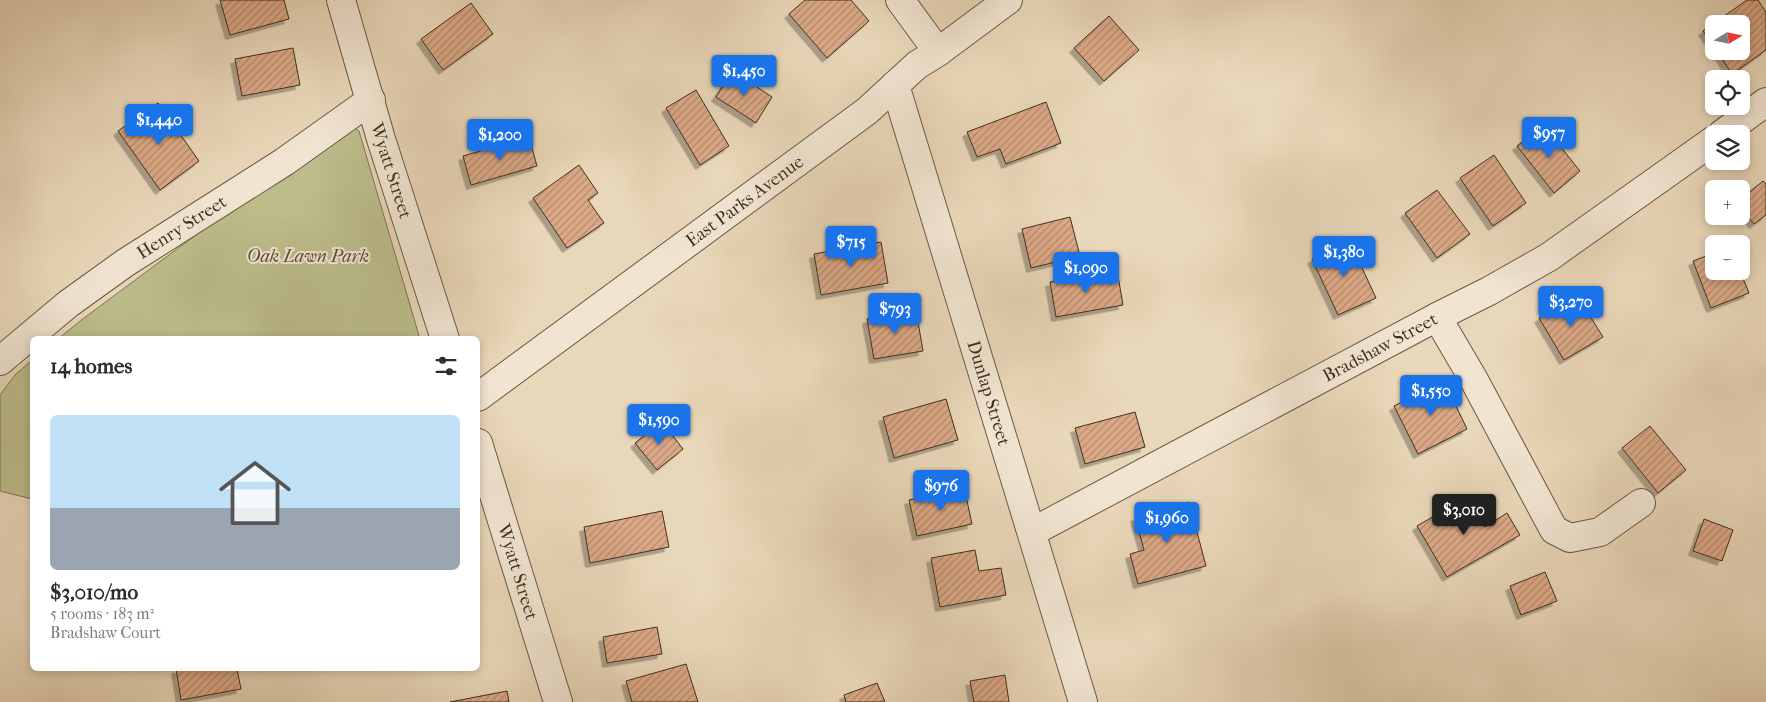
<!DOCTYPE html>
<meta charset="utf-8">
<style>
:root{--surface:#fff;--page:#f2f2f3;--text:#2b2b33;--muted:#7c7c81;--accent:#1a73e8}
body{margin:0;font-family:"IM FELL French Canon",serif;background:var(--page);color:var(--text);height:100vh;display:flex;flex-direction:column;font-size:19px;white-space:nowrap}
*{box-sizing:border-box;margin:0}
p{font-size:16px;color:var(--muted)}
.icon{flex:none;width:28px;height:28px;fill:none;stroke:currentColor;stroke-width:2;stroke-linecap:round;stroke-linejoin:round}
.map{position:relative;flex:1;overflow:hidden}
.sheet{position:absolute;left:30px;top:336px;width:450px;height:335px;display:flex;flex-direction:column;background:var(--surface);border-radius:8px;box-shadow:0 2px 8px #0003}
.sheet>*{flex:none}
.needle{width:32px;rotate:80deg}
.controls{position:absolute;left:1705px;top:15px;display:grid;gap:10px}
.controls a{display:grid;place-items:center;width:45px;height:45px;border-radius:8px;background:var(--surface);box-shadow:0 2px 8px #0003;font-size:25px}
.price{position:absolute;translate:-50% -42px;padding:0 11px;border-radius:5px;background:var(--accent);color:#fff;font-size:16px;line-height:32px;filter:drop-shadow(0 1px 2px #0008)}
.price::after{content:'';position:absolute;left:50%;top:30px;width:15px;height:11px;margin-left:-8px;background:inherit;clip-path:polygon(0 0,100% 0,50% 100%)}
.price.selected{background:#222;color:#fff}
ul{padding:0;list-style:none}
li{display:grid;align-content:center;gap:10px;height:265px;padding:0 20px}
li span{display:grid;place-items:center;height:155px;border-radius:8px;color:#555}
li>.icon{margin-inline-start:auto}
span .icon{width:90px;height:90px;fill:#fffc;stroke-width:1}
li b{font-size:21px}
h2{display:flex;justify-content:space-between;align-items:center;height:60px;padding:0 20px;font-size:21px}
.map>svg:first-child{display:block}
.park{fill:#bcbd8b;stroke:#7e7654}
.building{fill:url(#building-hatch);stroke:#3f2f1d;filter:url(#shadow)}
.lines{fill:none;stroke-linecap:round;stroke-linejoin:round}
.minor-casing{stroke:#6a5944;stroke-width:30}
.tertiary-casing{stroke:#6a5944;stroke-width:30}
.minor{stroke:#f1e5d2;stroke-width:28}
.tertiary{stroke:#f1e5d2;stroke-width:28}
.labels{text-anchor:middle;stroke-width:4;stroke-linejoin:round;paint-order:stroke}
.street-label{font-size:18px;fill:#3f2f1d;stroke:#f1e5d2}
.park-label{font-size:18px;font-style:italic;fill:#584b33;stroke:#f1e5d2}
</style>
<div class="map">
<svg width="1766" height="702" viewBox="0 0 1766 702">
<defs>
<pattern id="building-hatch" width="6" height="6" patternUnits="userSpaceOnUse" patternTransform="scale(1.25)"><rect width="6" height="6" fill="#dca987"/><path d="M-1 1l2-2M0 6l6-6M5 7l2-2" fill="none" stroke="#b48a6e"/></pattern>
<filter id="shadow"><feDropShadow dx="-4.5" dy="4.5" stdDeviation="0" flood-color="#0004"/></filter>
</defs>
<rect width="100%" height="100%" fill="#e9d7b9"/>
<filter id="stains"><feTurbulence type="fractalNoise" baseFrequency=".004" numOctaves="4"/><feColorMatrix values="0 0 0 0 .2 0 0 0 0 .09 0 0 0 0 .02 0 0 0 .5 -.17"/></filter>
<radialGradient id="worn" r=".72"><stop offset=".6" stop-color="#630" stop-opacity="0"/><stop offset="1" stop-color="#630" stop-opacity=".3"/></radialGradient>
<g class="park">
<path d="M 353,126 L 359,131 L 420,339 L 58,339 L 80,321 L 340,128 Z"/>
<path d="M 32,360 L 32,499 L 0,491 L 0,395 L 15,375 Z"/>
</g>
<g class="building">
<path d="M 220,0 L 284,0 L 289,19 L 230,35 Z"/>
<path d="M 805,0 L 851,0 L 869,21 L 827,58 L 789,14 Z"/>
<path d="M 1747,0 L 1758,0 L 1766,12 L 1766,50 L 1732,74 L 1717,51 L 1741,51 L 1741,24 L 1714,24 L 1714,47 L 1703,31 Z"/>
<path d="M 471,3 L 493,34 L 443,70 L 421,39 Z"/>
<path d="M 1109,16 L 1139,50 L 1104,81 L 1074,48 Z"/>
<path d="M 293,48 L 300,85 L 242,96 L 235,59 Z"/>
<path d="M 733,71 L 772,97 L 756,123 L 716,97 Z"/>
<path d="M 696,90 L 729,146 L 700,165 L 666,108 Z"/>
<path d="M 1046,102 L 1061,143 L 1006,164 L 1000,149 L 977,157 L 967,132 Z"/>
<path d="M 158,103 L 199,161 L 160,190 L 118,131 Z"/>
<path d="M 1543,125 L 1580,171 L 1554,193 L 1517,146 Z"/>
<path d="M 529,137 L 537,166 L 471,185 L 463,156 Z"/>
<path d="M 1494,155 L 1526,203 L 1493,226 L 1460,178 Z"/>
<path d="M 579,165 L 598,193 L 588,200 L 604,223 L 567,248 L 533,198 Z"/>
<path d="M 1763,181 L 1766,184 L 1766,215 L 1754,224 L 1741,208 L 1741,199 Z"/>
<path d="M 1437,190 L 1470,234 L 1437,258 L 1405,213 Z"/>
<path d="M 1070,217 L 1080,256 L 1031,268 L 1022,229 Z"/>
<path d="M 881,242 L 888,283 L 821,295 L 814,254 Z"/>
<path d="M 1350,242 L 1376,298 L 1338,315 L 1312,259 Z"/>
<path d="M 1714,253 L 1714,271 L 1740,271 L 1749,293 L 1711,308 L 1693,261 Z"/>
<path d="M 1117,270 L 1123,305 L 1056,317 L 1050,282 Z"/>
<path d="M 1577,295 L 1603,337 L 1564,360 L 1539,318 Z"/>
<path d="M 916,310 L 923,351 L 874,359 L 867,319 Z"/>
<path d="M 1444,381 L 1467,429 L 1418,454 L 1394,406 Z"/>
<path d="M 946,399 L 958,440 L 894,458 L 883,417 Z"/>
<path d="M 1135,412 L 1145,447 L 1085,464 L 1075,428 Z"/>
<path d="M 662,422 L 683,449 L 657,470 L 635,443 Z"/>
<path d="M 1650,426 L 1686,470 L 1658,493 L 1622,448 Z"/>
<path d="M 964,487 L 972,524 L 917,536 L 909,500 Z"/>
<path d="M 1467,497 L 1485,527 L 1507,513 L 1520,535 L 1447,577 L 1417,526 Z"/>
<path d="M 1189,502 L 1206,566 L 1138,584 L 1130,554 L 1144,550 L 1135,517 Z"/>
<path d="M 662,511 L 669,547 L 590,563 L 584,527 Z"/>
<path d="M 1704,519 L 1733,530 L 1722,561 L 1693,551 Z"/>
<path d="M 975,550 L 979,571 L 1001,568 L 1006,595 L 940,607 L 931,558 Z"/>
<path d="M 1545,572 L 1557,601 L 1521,615 L 1510,586 Z"/>
<path d="M 657,627 L 662,654 L 607,663 L 603,637 Z"/>
<path d="M 686,664 L 698,702 L 632,702 L 626,681 Z"/>
<path d="M 176,669 L 237,669 L 241,689 L 181,700 Z"/>
<path d="M 1005,675 L 1009,702 L 974,702 L 970,681 Z"/>
<path d="M 877,683 L 885,702 L 846,702 L 844,695 Z"/>
<path d="M 507,691 L 509,702 L 450,702 Z"/>
</g>
<g class="lines">
<g class="minor-casing">
<g id="minor">
<path d="M 900,0 L 938,52"/>
<path id="s1" d="M 895,85 L 1083,702"/>
<path d="M 1722,134 L 1766,102"/>
<path d="M 1437,317 L 1474,380 L 1554,530 L 1570,538 L 1600,532 L 1641,503"/>
<path id="s2" d="M 0,361 L 68,304 L 125,263 L 284,162 L 371,100"/>
<path id="s3" d="M 478,397 L 867,111 L 917,65 L 938,52 L 1008,0"/>
<path id="s4" d="M 1032,532 L 1437,317 L 1489,291 L 1549,257 L 1714,140"/>
</g>
</g>
<g class="tertiary-casing">
<g id="tertiary">
<path id="s5" d="M 341,0 L 381,139 L 445,339"/>
<path id="s6" d="M 478,443 L 558,702"/>
</g>
</g>
<use href="#minor" class="minor"/>
<use href="#tertiary" class="tertiary"/>
</g>
<g class="labels">
<g class="street-label">
<text dy="6" stroke="none"><textPath href="#s5" startOffset="178">Wyatt Street</textPath></text>
<text dy="6" stroke="none"><textPath href="#s3" startOffset="331">East Parks Avenue</textPath></text>
<text dy="6" stroke="none"><textPath href="#s2" startOffset="226">Henry Street</textPath></text>
<text dy="6" stroke="none"><textPath href="#s4" startOffset="394">Bradshaw Street</textPath></text>
<text dy="6" stroke="none"><textPath href="#s1" startOffset="322">Dunlap Street</textPath></text>
<text dy="6" stroke="none"><textPath href="#s6" startOffset="135">Wyatt Street</textPath></text>
</g>
<g class="park-label">
<text x="308" y="262">Oak Lawn Park</text>
</g>
</g>
<rect width="100%" height="100%" filter="url(#stains)"/>
<rect width="100%" height="100%" fill="url(#worn)"/>
</svg>
<div class="controls">
<a><svg class="needle" viewBox="-14 -14 28 28"><path d="M0-13l5 13h-10z" fill="#e53935"/><path d="M0 13l5-13h-10z" fill="#7c7c81"/></svg></a>
<a><svg class="icon" aria-label="locate" viewBox="0 0 24 24"><circle cx="12" cy="12" r="6"/><path d="M12 2v4M12 18v4M2 12h4M18 12h4"/></svg></a>
<a><svg class="icon" aria-label="layers" viewBox="0 0 24 24"><path d="M12 4l9 5-9 5-9-5zM3 14l9 5 9-5"/></svg></a>
<a>+</a>
<a>−</a>
</div>
<b class="price" style="left:744px;top:97px">$1,450</b>
<b class="price" style="left:159px;top:146px">$1,440</b>
<b class="price" style="left:1549px;top:159px">$957</b>
<b class="price" style="left:500px;top:161px">$1,200</b>
<b class="price" style="left:851px;top:268px">$715</b>
<b class="price" style="left:1344px;top:278px">$1,380</b>
<b class="price" style="left:1086px;top:294px">$1,090</b>
<b class="price" style="left:1571px;top:328px">$3,270</b>
<b class="price" style="left:895px;top:335px">$793</b>
<b class="price" style="left:1431px;top:417px">$1,550</b>
<b class="price" style="left:659px;top:446px">$1,590</b>
<b class="price" style="left:941px;top:512px">$976</b>
<b class="price selected" style="left:1464px;top:536px">$3,010</b>
<b class="price" style="left:1167px;top:544px">$1,960</b>
<section class="sheet">
<h2>14 homes<svg class="icon" aria-label="filters" viewBox="0 0 24 24"><path d="M4 7h16M4 17h16"/><circle cx="9" cy="7" r="2"/><circle cx="15" cy="17" r="2"/></svg></h2>
<ul>
<li><span style="background:linear-gradient(#bfe0f5 60%,#9aa5b1 0)"><svg class="icon" aria-label="home" viewBox="0 0 24 24"><path d="M3 11l9-7 9 7M6 9v11h12V9"/></svg></span><div><b>$3,010/mo</b><p>5 rooms · 183 m²</p><p>Bradshaw Court</p></div></li>
</ul>
</section>
</div>
